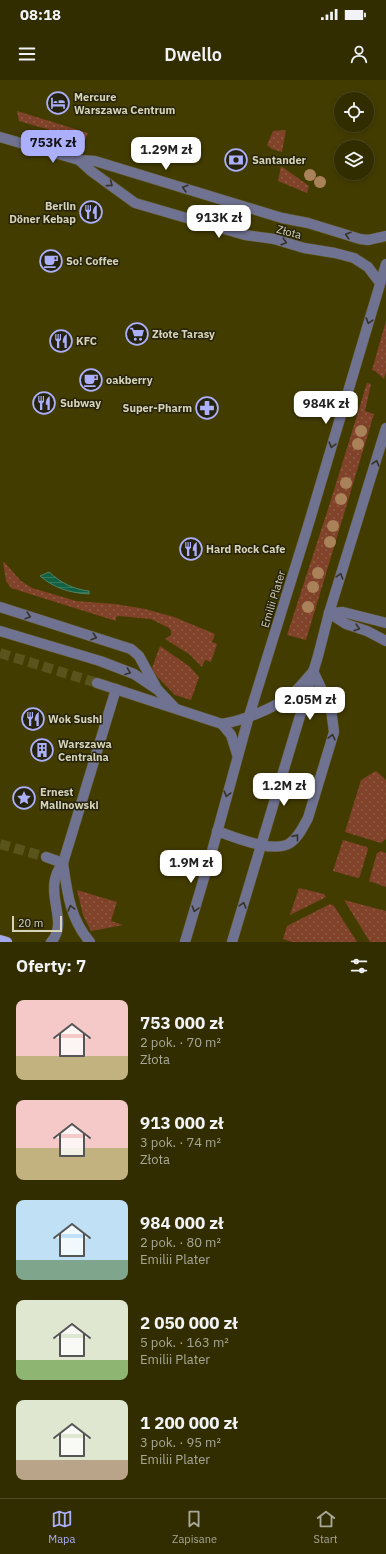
<!DOCTYPE html>
<html lang="pl">
<meta charset="utf-8">
<style>
:root{--surface:#322d00;--page:#3a350a;--text:#f1f3f6;--muted:#a8a899;--line:#4d4922;--accent:#acaffb}
body{margin:0;font-family:"IBM Plex Sans",sans-serif;background:var(--page);color:var(--text);height:100vh;display:flex;flex-direction:column;font-size:15px;white-space:nowrap}
*{box-sizing:border-box;margin:0}
p{font-size:13px;color:var(--muted)}
.icon{flex:none;width:22px;height:22px;fill:none;stroke:currentColor;stroke-width:2;stroke-linecap:round;stroke-linejoin:round}
.map{position:relative;height:862px;overflow:hidden}
.side{display:flex;flex-direction:column;background:var(--surface);flex:1}
.side>*{flex:none}
.buttons{position:absolute;left:334px;top:12px;display:grid;gap:8px}
.buttons a{display:grid;place-items:center;width:40px;height:40px;border-radius:50%;background:var(--surface);box-shadow:0 2px 6px #0003,0 0 0 1px var(--line);font-size:20px}
.scale{position:absolute;left:12px;bottom:10px;width:50px;box-sizing:border-box;padding-left:4px;border:2px solid #d6d3b8;border-top:0;font-size:11px;line-height:14px;white-space:nowrap;color:#d6d3b8;-webkit-text-stroke:3px #26230d;paint-order:stroke}
.price{position:absolute;translate:-50% -34px;padding:0 9px;border-radius:8px;background:#fff;color:#222;font-size:13px;line-height:26px;filter:drop-shadow(0 1px 2px #0008)}
.price::after{content:'';position:absolute;left:50%;top:24px;width:12px;height:9px;margin-left:-6px;background:inherit;clip-path:polygon(0 0,100% 0,50% 100%)}
.price.on{background:var(--accent);color:#111}
ul{padding:0;list-style:none}
li{display:flex;align-items:center;gap:12px;height:100px;padding:0 16px}
li span{display:grid;place-items:center;flex:none;width:112px;height:80px;border-radius:8px;color:#555}
li>.icon{margin-inline-start:auto}
span .icon{width:48px;height:48px;fill:#fffc;stroke-width:1}
li b{font-size:17px}
h2{display:flex;justify-content:space-between;align-items:center;height:48px;padding:0 16px;font-size:17px}
.status{display:flex;justify-content:space-between;align-items:center;height:28px;padding:0 20px;background:var(--surface);direction:ltr}
.status svg{height:11px;fill:currentColor}
header{display:flex;justify-content:space-between;align-items:center;height:52px;padding:0 16px;background:var(--surface);font-size:18px;font-weight:600}
.menu{display:flex;justify-content:space-around;align-items:center;height:56px;border-top:1px solid var(--line);background:var(--surface);font-size:11px;color:var(--muted)}
.menu a{display:grid;justify-items:center;gap:2px}
.menu .on{color:var(--accent)}
.map>svg:first-child{display:block}
.grass{fill:url(#grass-dots)}
.water{fill:url(#water-rules);stroke:#4e8366}
.lines{fill:none;stroke-linecap:round;stroke-linejoin:round}
.minor-tunnel{stroke:#59531c;stroke-width:10;stroke-dasharray:10 5;stroke-linecap:butt}
.minor-casing{stroke:#605a25;stroke-width:11}
.major-casing{stroke:#605a25;stroke-width:11}
.minor{stroke:#707292;stroke-width:10}
.major{stroke:#a4a7e9;stroke-width:10}
.tree{fill:#aa8259}
.oneway{stroke:#353328}
.labels{text-anchor:middle;stroke-width:3;stroke-linejoin:round;paint-order:stroke}
.poi-label{font-size:11px;font-weight:bold;fill:#d6d3b8;stroke:#26230d;text-anchor:start}
.street-label{font-size:11px;fill:#d6d3b8;stroke:#26230d}
</style>
<div class="status"><b>08:18</b><svg viewBox="0 0 49 12"><path d="M0 12V9h3v3zM5 12V6h3v6zM10 12V3h3v9zM15 12V0h3v12zM26 1h20v11H26zM47 4h2v5h-2z"/></svg></div>
<header><svg class="icon" aria-label="menu" viewBox="0 0 24 24"><path d="M4 6h16M4 12h16M4 18h16"/></svg>Dwello<svg class="icon" aria-label="person" viewBox="0 0 24 24"><circle cx="12" cy="8" r="4"/><path d="M4 21q1-7 8-7t8 7"/></svg></header>
<div class="map">
<svg width="386" height="862" viewBox="0 0 386 862">
<defs>
<pattern id="grass-dots" width="8" height="8" patternUnits="userSpaceOnUse"><rect width="8" height="8" fill="#804229"/><path d="M2 2h.1M6 6h.1" fill="none" stroke="#915c46" stroke-width="1.8" stroke-linecap="round"/></pattern>
<pattern id="water-rules" width="6" height="5" patternUnits="userSpaceOnUse"><rect width="6" height="5" fill="#136143"/><path d="M0 2.5h6" fill="none" stroke="#35775c"/></pattern>
</defs>
<rect width="100%" height="100%" fill="#433c00"/>
<g class="grass">
<path d="M 17,31 L 88,53 L 85,60 L 19,41 Z"/>
<path d="M 286,50 L 282,72 L 272,69 L 267,65 L 273,51 Z"/>
<path d="M 281,86 L 309,106 L 307,113 L 278,101 Z"/>
<path d="M 386,241 L 386,292 L 384,299 L 375,291 L 372,290 Z"/>
<path d="M 367,303 L 371,304 L 365,331 L 374,334 L 306,560 L 287,555 L 330,423 Z"/>
<path d="M 3,482 L 4,482 L 21,501 L 32,508 L 76,521 L 115,524 L 145,529 L 174,537 L 215,554 L 212,562 L 217,564 L 211,582 L 205,580 L 202,587 L 189,574 L 165,559 L 171,555 L 171,551 L 169,548 L 151,539 L 119,536 L 116,537 L 116,541 L 11,508 L 6,501 Z"/>
<path d="M 160,566 L 189,586 L 199,597 L 191,620 L 175,615 L 154,593 L 152,588 Z"/>
<path d="M 376,691 L 386,700 L 386,759 L 381,763 L 345,752 L 361,700 Z"/>
<path d="M 343,760 L 367,767 L 368,769 L 360,796 L 358,798 L 333,791 Z"/>
<path d="M 381,771 L 386,773 L 386,807 L 369,801 L 377,773 Z"/>
<path d="M 299,808 L 324,814 L 326,817 L 290,835 Z"/>
<path d="M 77,810 L 117,822 L 111,841 L 123,845 L 91,851 L 83,835 Z"/>
<path d="M 344,820 L 386,831 L 386,862 L 370,862 Z"/>
<path d="M 330,824 L 334,826 L 357,862 L 292,862 L 283,859 L 287,846 Z"/>
</g>
<path class="water" d="M 49,492 C 61,503 73,509 89,511 L 89,514 C 70,513 54,508 40,496 Z"/>
<g class="lines">
<g class="minor-tunnel">
<path d="M 0,573 L 97,603"/>
<path d="M 0,764 L 46,777"/>
</g>
<g class="minor-casing">
<g id="minor">
<path d="M 0,57 L 79,80 L 95,81 L 249,128 L 282,138 L 308,143 L 360,159 L 368,160 L 386,156"/>
<path d="M 79,80 L 91,91 L 135,123 L 245,155 L 274,159 L 304,168 L 335,173 L 354,178 L 368,187 L 380,203"/>
<path d="M 0,527 L 131,569 L 139,576 L 156,607"/>
<path d="M 329,533 L 346,544 L 367,551 L 386,561"/>
<path d="M 329,533 L 343,532 L 386,543"/>
<path d="M 0,551 L 100,581 L 134,594 L 158,610 L 175,628"/>
<path d="M 97,603 L 222,644 C 244,640 273,629 291,615 C 299,609 305,600 312,593"/>
<path d="M 222,644 L 231,655 L 237,674"/>
<path d="M 217,751 C 234,757 274,774 290,763 C 298,758 303,747 308,738 L 334,652 L 331,629 L 313,591"/>
<path d="M 46,777 L 63,783"/>
<path d="M 63,783 C 67,812 70,839 90,862"/>
<path d="M 51,862 C 71,841 40,811 63,783 L 116,609"/>
<path d="M 185,862 L 212,771 L 249,636 L 308,446 L 386,184"/>
<path d="M 232,862 L 318,576 L 329,533 L 386,348"/>
</g>
</g>
<g class="major-casing">
<path id="major" d="M 0,860 L 7,862"/>
</g>
<use href="#minor" class="minor"/>
<use href="#major" class="major"/>
</g>
<g class="tree">
<circle cx="310" cy="95" r="6"/>
<circle cx="320" cy="102" r="6"/>
<circle cx="361" cy="351" r="6"/>
<circle cx="358" cy="364" r="6"/>
<circle cx="346" cy="403" r="6"/>
<circle cx="341" cy="419" r="6"/>
<circle cx="333" cy="446" r="6"/>
<circle cx="330" cy="462" r="6"/>
<circle cx="318" cy="493" r="6"/>
<circle cx="313" cy="507" r="6"/>
<circle cx="308" cy="527" r="6"/>
</g>
<defs><path id="oneway-chevron" d="M-2-3.5L2.5 0L-2 3.5" fill="none" stroke-width="1.6" stroke-linecap="round" stroke-linejoin="round"/></defs>
<g class="oneway">
<use href="#oneway-chevron" transform="translate(110 104) rotate(37)"/>
<use href="#oneway-chevron" transform="translate(185 108) rotate(-163)"/>
<use href="#oneway-chevron" transform="translate(348 155) rotate(-163)"/>
<use href="#oneway-chevron" transform="translate(284 162) rotate(16)"/>
<use href="#oneway-chevron" transform="translate(369 241) rotate(107)"/>
<use href="#oneway-chevron" transform="translate(332 365) rotate(106)"/>
<use href="#oneway-chevron" transform="translate(376 383) rotate(-74)"/>
<use href="#oneway-chevron" transform="translate(340 496) rotate(-72)"/>
<use href="#oneway-chevron" transform="translate(28 536) rotate(17)"/>
<use href="#oneway-chevron" transform="translate(357 548) rotate(17)"/>
<use href="#oneway-chevron" transform="translate(94 557) rotate(18)"/>
<use href="#oneway-chevron" transform="translate(128 592) rotate(20)"/>
<use href="#oneway-chevron" transform="translate(332 657) rotate(-77)"/>
<use href="#oneway-chevron" transform="translate(227 714) rotate(105)"/>
<use href="#oneway-chevron" transform="translate(296 757) rotate(-51)"/>
<use href="#oneway-chevron" transform="translate(243 825) rotate(-73)"/>
<use href="#oneway-chevron" transform="translate(71 828) rotate(-105)"/>
<use href="#oneway-chevron" transform="translate(195 829) rotate(107)"/>
</g>
<defs>
<g id="hotel-ring" transform="scale(1.15)"><circle r="9.5" fill="#26230d" stroke="#acaffb" stroke-width="1.5"/><path d="M-6-4.5h1.5V1H6V5H4.5V3h-9V5H-6ZM-4 0a1.8 1.8 0 1 1 3.6 0ZM.5 0V-2.5h3Q6-2.5 6 0Z" fill="#acaffb"/></g>
<g id="bank-ring" transform="scale(1.15)"><circle r="9.5" fill="#26230d" stroke="#acaffb" stroke-width="1.5"/><path d="M-6-4H6V4H-6ZM0-2.3a2.3 2.3 0 1 0 0 4.6a2.3 2.3 0 1 0 0-4.6Z" fill="#acaffb"/></g>
<g id="restaurant-ring" transform="scale(1.15)"><circle r="9.5" fill="#26230d" stroke="#acaffb" stroke-width="1.5"/><path d="M-5-6h1v4h1v-4h1v4h1v-4h1v5L-1.5 .5V6h-2V.5L-5-1ZM5-6V6H3V1.5H1.5Q1.5-4 5-6Z" fill="#acaffb"/></g>
<g id="cafe-ring" transform="scale(1.15)"><circle r="9.5" fill="#26230d" stroke="#acaffb" stroke-width="1.5"/><path d="M-5.5-4.5H6V0H3Q3 3.5 0 3.5H-2.5Q-5.5 3.5-5.5 0ZM3-3.2v2h1.7v-2ZM-6 4.5H4V6H-6Z" fill="#acaffb"/></g>
<g id="supermarket-ring" transform="scale(1.15)"><circle r="9.5" fill="#26230d" stroke="#acaffb" stroke-width="1.5"/><path d="M-6-5.5h2.5l.6 2H6L4.5 2H-2.5L-4.4-4H-6ZM-1.5 3.2a1.3 1.3 0 1 0 .1 0ZM3 3.2a1.3 1.3 0 1 0 .1 0Z" fill="#acaffb"/></g>
<g id="pharmacy-ring" transform="scale(1.15)"><circle r="9.5" fill="#26230d" stroke="#acaffb" stroke-width="1.5"/><path d="M-2-6h4v4h4v4h-4v4h-4v-4h-4v-4h4Z" fill="#acaffb"/></g>
<g id="building-ring" transform="scale(1.15)"><circle r="9.5" fill="#26230d" stroke="#acaffb" stroke-width="1.5"/><path d="M-4-6H4V6H1V3H-1V6H-4ZM-2.5-4.3h1.7v1.8h-1.7ZM.8-4.3h1.7v1.8H.8ZM-2.5-1h1.7V.8h-1.7ZM.8-1h1.7V.8H.8Z" fill="#acaffb"/></g>
<g id="sight-ring" transform="scale(1.15)"><circle r="9.5" fill="#26230d" stroke="#acaffb" stroke-width="1.5"/><path d="M0-6L1.8-2.2L6-1.7L2.9 1.2L3.7 5.4L0 3.3L-3.7 5.4L-2.9 1.2L-6-1.7L-1.8-2.2Z" fill="#acaffb"/></g>
</defs>
<g fill-rule="evenodd">
<use href="#hotel-ring" x="58" y="23"/>
<use href="#bank-ring" x="236" y="80"/>
<use href="#restaurant-ring" x="91" y="132"/>
<use href="#cafe-ring" x="51" y="181"/>
<use href="#supermarket-ring" x="137" y="254"/>
<use href="#restaurant-ring" x="61" y="261"/>
<use href="#cafe-ring" x="91" y="300"/>
<use href="#restaurant-ring" x="44" y="323"/>
<use href="#pharmacy-ring" x="207" y="328"/>
<use href="#restaurant-ring" x="191" y="469"/>
<use href="#restaurant-ring" x="33" y="639"/>
<use href="#building-ring" x="42" y="670"/>
<use href="#sight-ring" x="24" y="718"/>
</g>
<g class="labels">
<g class="poi-label">
<text x="74" y="21">Mercure<tspan x="74" dy="13">Warszawa Centrum</tspan></text>
<text x="252" y="84">Santander</text>
<text x="76" y="130" text-anchor="end">Berlin<tspan x="76" dy="13">Döner Kebap</tspan></text>
<text x="66" y="185">So! Coffee</text>
<text x="152" y="258">Złote Tarasy</text>
<text x="76" y="265">KFC</text>
<text x="106" y="304">oakberry</text>
<text x="60" y="327">Subway</text>
<text x="192" y="332" text-anchor="end">Super-Pharm</text>
<text x="206" y="473">Hard Rock Cafe</text>
<text x="48" y="643">Wok Sushi</text>
<text x="58" y="668">Warszawa<tspan x="58" dy="13">Centralna</tspan></text>
<text x="40" y="716">Ernest<tspan x="40" dy="13">Malinowski</tspan></text>
</g>
<g class="street-label">
<text transform="translate(289 152) rotate(15)" y="4">Złota</text>
<text transform="translate(273 519) rotate(-73)" y="4">Emilii Plater</text>
</g>
</g>
</svg>
<div class="buttons">
<a><svg class="icon" aria-label="locate" viewBox="0 0 24 24"><circle cx="12" cy="12" r="6"/><path d="M12 2v4M12 18v4M2 12h4M18 12h4"/></svg></a>
<a><svg class="icon" aria-label="layers" viewBox="0 0 24 24"><path d="M12 4l9 5-9 5-9-5zM3 14l9 5 9-5"/></svg></a>
</div>
<div class="scale">20 m</div>
<b class="price on" style="left:53px;top:84px">753K zł</b>
<b class="price" style="left:166px;top:91px">1.29M zł</b>
<b class="price" style="left:219px;top:159px">913K zł</b>
<b class="price" style="left:326px;top:345px">984K zł</b>
<b class="price" style="left:310px;top:641px">2.05M zł</b>
<b class="price" style="left:284px;top:727px">1.2M zł</b>
<b class="price" style="left:191px;top:804px">1.9M zł</b>
</div>
<section class="side">
<h2>Oferty: 7<svg class="icon" aria-label="filters" viewBox="0 0 24 24"><path d="M4 7h16M4 17h16"/><circle cx="9" cy="7" r="2"/><circle cx="15" cy="17" r="2"/></svg></h2>
<ul>
<li><span style="background:linear-gradient(#f6c9c9 70%,#c2b280 0)"><svg class="icon" aria-label="home" viewBox="0 0 24 24"><path d="M3 11l9-7 9 7M6 9v11h12V9"/></svg></span><div><b>753 000 zł</b><p>2 pok. · 70 m²</p><p>Złota</p></div></li>
<li><span style="background:linear-gradient(#f6c9c9 60%,#c2b280 0)"><svg class="icon" aria-label="home" viewBox="0 0 24 24"><path d="M3 11l9-7 9 7M6 9v11h12V9"/></svg></span><div><b>913 000 zł</b><p>3 pok. · 74 m²</p><p>Złota</p></div></li>
<li><span style="background:linear-gradient(#bfe0f5 75%,#7fa58c 0)"><svg class="icon" aria-label="home" viewBox="0 0 24 24"><path d="M3 11l9-7 9 7M6 9v11h12V9"/></svg></span><div><b>984 000 zł</b><p>2 pok. · 80 m²</p><p>Emilii Plater</p></div></li>
<li><span style="background:linear-gradient(#dfe7d0 75%,#8fb573 0)"><svg class="icon" aria-label="home" viewBox="0 0 24 24"><path d="M3 11l9-7 9 7M6 9v11h12V9"/></svg></span><div><b>2 050 000 zł</b><p>5 pok. · 163 m²</p><p>Emilii Plater</p></div></li>
<li><span style="background:linear-gradient(#dfe7d0 75%,#b9a48a 0)"><svg class="icon" aria-label="home" viewBox="0 0 24 24"><path d="M3 11l9-7 9 7M6 9v11h12V9"/></svg></span><div><b>1 200 000 zł</b><p>3 pok. · 95 m²</p><p>Emilii Plater</p></div></li>
</ul>
</section>
<nav class="menu">
<a class="on"><svg class="icon" aria-label="map" viewBox="0 0 24 24"><path d="M3 6l6-2 6 2 6-2v14l-6 2-6-2-6 2zM9 4v14M15 6v14"/></svg>Mapa</a>
<a><svg class="icon" aria-label="saved" viewBox="0 0 24 24"><path d="M7 4h10v16l-5-4-5 4z"/></svg>Zapisane</a>
<a><svg class="icon" aria-label="home" viewBox="0 0 24 24"><path d="M3 11l9-7 9 7M6 9v11h12V9"/></svg>Start</a>
</nav>
